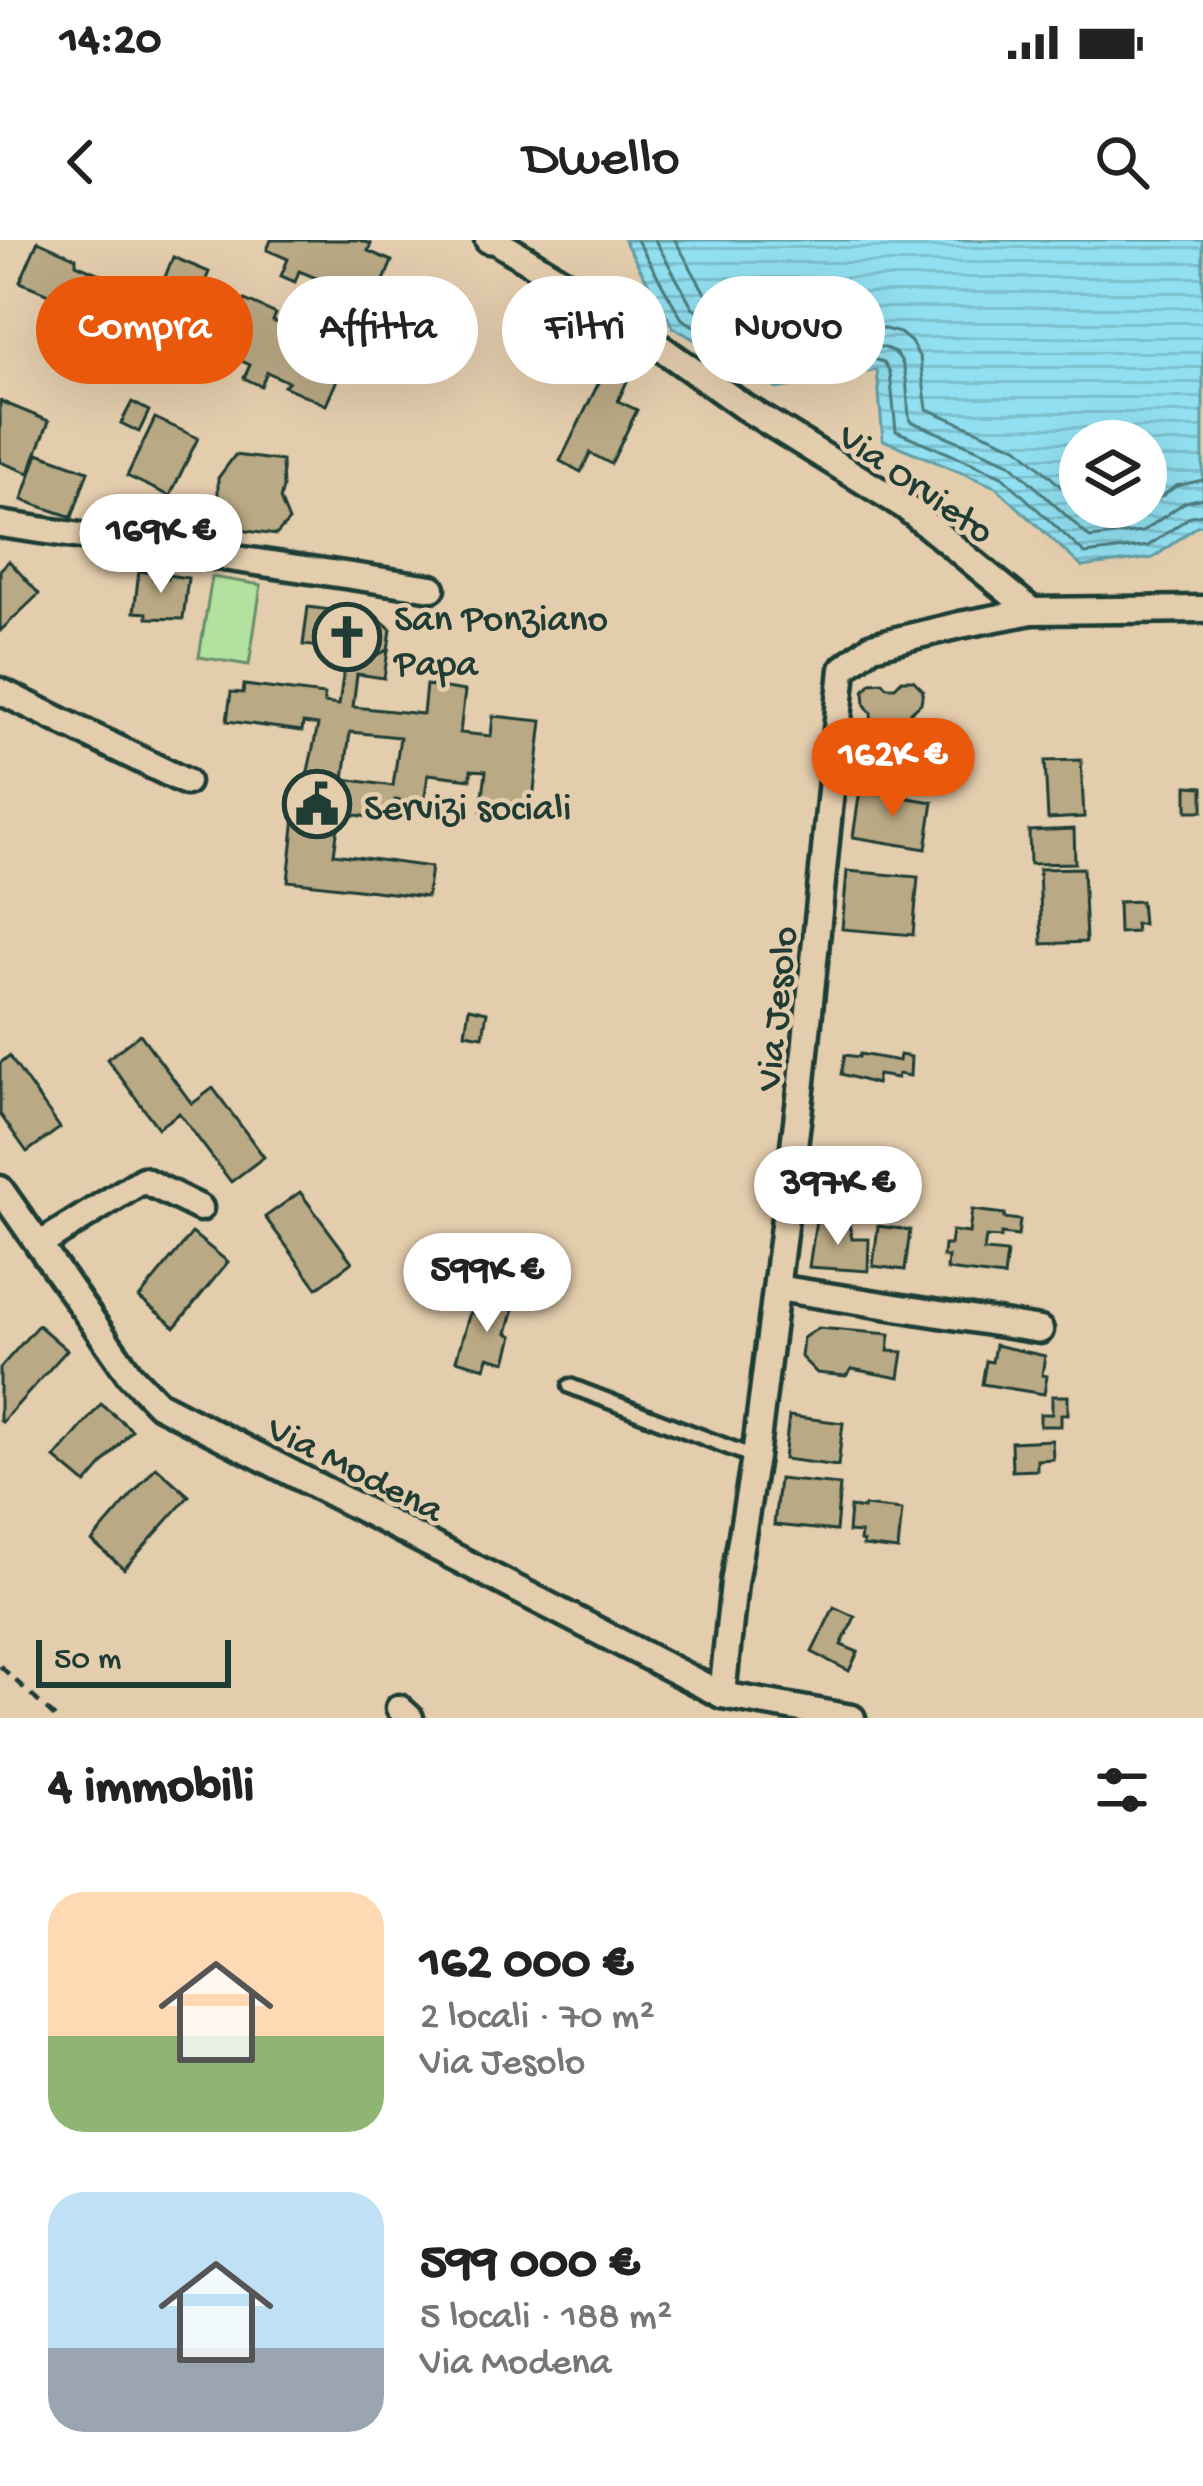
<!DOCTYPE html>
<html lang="it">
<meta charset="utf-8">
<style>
:root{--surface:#fff;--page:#f6f6f6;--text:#222;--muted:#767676;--accent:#ea580c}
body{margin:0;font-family:"Gochi Hand",sans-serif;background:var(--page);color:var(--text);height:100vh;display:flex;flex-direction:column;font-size:45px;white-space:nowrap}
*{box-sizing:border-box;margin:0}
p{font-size:39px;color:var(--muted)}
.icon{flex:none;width:66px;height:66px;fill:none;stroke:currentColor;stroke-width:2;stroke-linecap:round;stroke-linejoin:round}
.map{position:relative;height:1478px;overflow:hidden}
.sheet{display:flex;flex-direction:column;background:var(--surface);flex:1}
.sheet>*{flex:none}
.top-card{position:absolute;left:36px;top:36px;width:1131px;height:108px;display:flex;gap:24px}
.buttons{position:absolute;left:1059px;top:180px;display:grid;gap:24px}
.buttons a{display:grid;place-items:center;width:108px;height:108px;border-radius:50%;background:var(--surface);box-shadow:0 12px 48px #0002;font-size:60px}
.scale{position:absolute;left:36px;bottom:30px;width:195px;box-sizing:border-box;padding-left:12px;border:6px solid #1f3d34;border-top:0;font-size:33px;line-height:42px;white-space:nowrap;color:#1f3d34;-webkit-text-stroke:9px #e4cdad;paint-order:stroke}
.price{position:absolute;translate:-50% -102px;padding:0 27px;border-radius:42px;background:#fff;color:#222;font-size:39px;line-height:78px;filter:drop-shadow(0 3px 6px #0008)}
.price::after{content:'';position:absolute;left:50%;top:72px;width:36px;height:27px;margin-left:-18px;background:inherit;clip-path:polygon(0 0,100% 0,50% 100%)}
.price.on{background:var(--accent);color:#fff}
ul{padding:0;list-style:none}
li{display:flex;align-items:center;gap:36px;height:300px;padding:0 48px}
li span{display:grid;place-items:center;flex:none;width:336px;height:240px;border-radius:36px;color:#555}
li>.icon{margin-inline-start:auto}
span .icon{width:144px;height:144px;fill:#fffc;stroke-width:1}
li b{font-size:51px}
h2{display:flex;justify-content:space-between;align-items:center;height:144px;padding:0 48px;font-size:51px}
.pill{padding:0 42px;border-radius:54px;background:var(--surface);box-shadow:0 12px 48px #0002;font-size:42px;line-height:108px}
.pill.on{background:var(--accent);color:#fff}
.status{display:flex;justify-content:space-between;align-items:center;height:84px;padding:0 60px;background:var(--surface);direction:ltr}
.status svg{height:33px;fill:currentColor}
header{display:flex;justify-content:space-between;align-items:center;height:156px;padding:0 48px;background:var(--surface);font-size:54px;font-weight:600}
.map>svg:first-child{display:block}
.pitch{fill:#b3e19f;stroke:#698f6a;stroke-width:3}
.water{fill:url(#water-rules);stroke:#639ea5;stroke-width:3;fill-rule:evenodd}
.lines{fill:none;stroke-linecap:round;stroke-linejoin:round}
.shore{stroke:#4d7e7f;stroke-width:3}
.building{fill:#baa985;stroke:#1f3d34;stroke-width:3;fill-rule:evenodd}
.lane-casing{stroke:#1f3d34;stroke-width:21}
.street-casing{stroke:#1f3d34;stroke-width:33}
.path{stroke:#1f3d34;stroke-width:4.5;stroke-dasharray:12 9;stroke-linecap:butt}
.lane{stroke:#e4cdad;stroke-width:12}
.street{stroke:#e4cdad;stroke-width:24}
.labels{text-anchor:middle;stroke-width:9;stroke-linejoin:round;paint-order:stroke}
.street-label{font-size:39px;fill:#1f3d34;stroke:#e4cdad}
.poi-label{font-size:39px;fill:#1f3d34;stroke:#e4cdad;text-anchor:start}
</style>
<div class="status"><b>14:20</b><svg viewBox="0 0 49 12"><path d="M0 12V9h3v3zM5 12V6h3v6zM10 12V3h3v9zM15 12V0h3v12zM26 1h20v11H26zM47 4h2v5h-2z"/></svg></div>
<header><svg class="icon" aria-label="back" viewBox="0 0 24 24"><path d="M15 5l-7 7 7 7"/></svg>Dwello<svg class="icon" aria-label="search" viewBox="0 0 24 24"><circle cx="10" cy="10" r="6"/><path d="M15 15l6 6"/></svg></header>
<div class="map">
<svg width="1203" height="1478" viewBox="0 0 1203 1478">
<defs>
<pattern id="water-rules" width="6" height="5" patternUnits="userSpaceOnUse" patternTransform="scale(3)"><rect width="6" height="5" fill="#91dff0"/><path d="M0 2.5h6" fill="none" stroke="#7dc0ce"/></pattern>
</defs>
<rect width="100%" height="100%" fill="#e4cdad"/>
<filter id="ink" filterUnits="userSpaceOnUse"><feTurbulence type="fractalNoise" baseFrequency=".00833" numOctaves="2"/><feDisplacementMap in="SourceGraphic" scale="24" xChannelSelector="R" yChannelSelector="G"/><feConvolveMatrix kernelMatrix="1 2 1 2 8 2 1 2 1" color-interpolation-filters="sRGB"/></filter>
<g filter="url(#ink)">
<path class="pitch" d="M 212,337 L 261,345 L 249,425 L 199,417 Z"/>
<path class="water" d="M 624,0 L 1203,0 L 1203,286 L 1198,285 L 1153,318 L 1082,327 L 996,247 L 883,200 L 877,130 L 777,149 L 673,87 ZM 1080,201 L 1146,201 L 1146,267 L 1080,267 Z"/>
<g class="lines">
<g class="shore">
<path d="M 637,0 L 682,79 L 778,135 L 873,119 L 884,122 L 890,132 L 896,191 L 1002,236 L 1085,314 L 1148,306 L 1191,276 L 1203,274"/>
<path d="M 655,0 L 693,68 L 781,119 C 811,117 891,86 903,125 C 909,142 906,163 910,181 L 1010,223 L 1090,298 L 1142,292 L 1185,262 L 1203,258"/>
<path d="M 675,0 L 706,55 L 784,100 L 873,86 L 900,93 L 911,102 L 920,118 L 927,169 L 1019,208 L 1080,264"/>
<path d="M 1084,267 L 1098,279 L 1136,275 L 1176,246 L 1203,240"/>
</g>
</g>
<g class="building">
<path d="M 271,0 L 360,0 L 371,4 L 368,11 L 392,21 L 371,72 L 340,59 L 336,68 L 321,62 L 329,43 L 299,31 L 295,42 L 281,36 L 288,19 L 267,10 Z"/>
<path d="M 38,1 L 76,18 L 76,24 L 109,38 L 93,73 L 20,42 Z"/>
<path d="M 173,17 L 209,32 L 177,109 L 128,89 L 143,51 L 157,57 Z"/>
<path d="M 245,60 L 276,74 L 273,81 L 313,98 L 311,103 L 346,119 L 326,165 L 284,146 L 288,142 L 267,132 L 261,146 L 244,138 L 250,125 L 222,112 Z"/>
<path d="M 110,109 L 131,118 L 124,138 L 102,130 Z"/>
<path d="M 607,126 L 629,137 L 618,161 L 637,170 L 611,224 L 590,213 L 581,232 L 560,221 Z"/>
<path d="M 0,161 L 49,181 L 29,233 L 0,222 Z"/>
<path d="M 132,162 L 149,171 L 139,192 L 121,183 Z"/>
<path d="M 155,178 L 198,198 L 170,256 L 127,236 Z"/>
<path d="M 38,213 L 88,231 L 72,277 L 22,260 Z"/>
<path d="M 235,215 L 282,221 L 283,248 L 280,259 L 289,281 L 276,295 L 218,287 L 218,238 Z"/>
<path d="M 9,321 L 39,354 L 0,391 L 0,330 Z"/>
<path d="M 139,331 L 154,333 L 153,338 L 168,339 L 168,335 L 188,338 L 183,379 L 147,378 L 147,373 L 134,372 Z"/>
<path d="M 308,367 L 376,376 L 391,389 L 388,410 L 370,418 L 346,415 L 347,410 L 303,405 Z"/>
<path d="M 388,410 L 384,438 L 357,434 L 353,467 L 423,474 L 426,445 L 465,451 L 460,493 L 491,496 L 493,476 L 542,481 L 531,577 L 481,572 L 486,531 L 471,530 L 471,539 L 428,534 L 424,564 L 395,560 L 392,580 L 340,573 L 334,614 L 431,627 L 427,657 L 288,641 L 296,568 L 300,568 L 318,485 L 303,483 L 302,491 L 227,481 L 231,452 L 243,453 L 244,445 L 324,455 L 324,463 L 339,465 L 346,415 L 370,418 ZM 350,492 L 400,497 L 393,546 L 344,539 Z"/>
<path d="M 902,440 L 913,440 L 923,450 L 921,463 L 910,473 L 910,486 L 916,493 L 916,504 L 911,508 L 877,508 L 873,503 L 871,473 L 865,465 L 864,451 L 871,443 L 883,442 L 887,447 L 895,447 Z"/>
<path d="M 1081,520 L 1084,577 L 1048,579 L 1045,521 Z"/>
<path d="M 1187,546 L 1203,547 L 1203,571 L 1187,571 Z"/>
<path d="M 860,550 L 933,562 L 926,609 L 853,597 Z"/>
<path d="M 1074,589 L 1075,623 L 1030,624 L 1029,591 Z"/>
<path d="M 1083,628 L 1086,702 L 1042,704 L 1039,629 Z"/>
<path d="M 847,631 L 918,637 L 913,695 L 842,689 Z"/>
<path d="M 1141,661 L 1143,684 L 1135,684 L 1136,692 L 1119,693 L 1118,662 Z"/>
<path d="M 469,768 L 487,772 L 483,796 L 465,793 Z"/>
<path d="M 140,794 L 192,864 L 213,848 L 264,917 L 231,942 L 179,873 L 158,888 L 107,819 Z"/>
<path d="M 860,814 L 899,821 L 900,815 L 911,817 L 910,836 L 898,834 L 897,838 L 878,835 L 876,844 L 841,834 L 845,815 L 859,817 Z"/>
<path d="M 9,816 L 60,888 L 27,912 L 0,874 L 0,823 Z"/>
<path d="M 300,952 L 352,1022 L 317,1048 L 265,977 Z"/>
<path d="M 972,970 L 1005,974 L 1004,978 L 1020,980 L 1018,996 L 1001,994 L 1001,998 L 986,997 L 984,1011 L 1007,1013 L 1004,1037 L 947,1030 L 948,1017 L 943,1017 L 944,1005 L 950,1005 L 952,991 L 969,993 Z"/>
<path d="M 816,980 L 849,984 L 852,999 L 869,999 L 868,1031 L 809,1027 Z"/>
<path d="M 878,986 L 910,990 L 905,1030 L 873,1026 Z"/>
<path d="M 192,993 L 228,1022 L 175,1087 L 139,1058 Z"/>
<path d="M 479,1059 L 514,1068 L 507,1093 L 513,1096 L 506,1122 L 488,1117 L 485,1128 L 456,1120 L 470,1072 L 475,1074 Z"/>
<path d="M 38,1085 L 67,1110 L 2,1182 L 0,1180 L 0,1128 Z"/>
<path d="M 818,1088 L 890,1094 L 888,1111 L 903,1112 L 899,1138 L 852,1129 L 846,1136 L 817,1133 L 801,1117 L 803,1098 Z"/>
<path d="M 995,1105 L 1045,1116 L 1042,1135 L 1047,1136 L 1044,1154 L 982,1144 L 986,1121 L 992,1122 Z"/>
<path d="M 1052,1156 L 1068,1156 L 1068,1174 L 1061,1174 L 1061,1186 L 1040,1186 L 1040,1174 L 1052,1174 Z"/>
<path d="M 101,1164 L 132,1190 L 86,1244 L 55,1218 Z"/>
<path d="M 789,1176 L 843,1183 L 838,1226 L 784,1219 Z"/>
<path d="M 1052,1200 L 1053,1219 L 1037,1220 L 1037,1230 L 1012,1231 L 1011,1202 Z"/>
<path d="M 156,1227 L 189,1256 L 124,1329 L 92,1301 Z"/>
<path d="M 779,1239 L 840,1245 L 836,1291 L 774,1285 Z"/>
<path d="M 864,1266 L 902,1270 L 898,1310 L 863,1306 L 863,1302 L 860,1301 L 861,1293 L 848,1292 L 850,1267 L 863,1269 Z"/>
<path d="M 834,1367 L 855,1377 L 841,1405 L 858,1412 L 849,1431 L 812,1412 Z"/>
</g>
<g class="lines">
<g class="lane-casing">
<path id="lane" d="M 570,1146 L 754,1217"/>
</g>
<g class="street-casing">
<g id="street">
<path d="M 488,0 L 496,1 L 598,63 L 744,167 L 904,266 L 1032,371 L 1203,369"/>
<path d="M 0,284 L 432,348"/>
<path d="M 0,451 L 186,542"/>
<path d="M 0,949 L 130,1135 L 158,1164 L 722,1455 L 852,1478"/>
<path d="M 39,1005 L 143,940 L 200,968"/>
<path d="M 777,1048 L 1040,1090"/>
<path d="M 722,1455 L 734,1343 L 755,1217 L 802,842 L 843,429 L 872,406 L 960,385 L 1032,371"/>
<path d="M 399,1468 L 410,1478"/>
</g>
</g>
<path class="path" d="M 0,1426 L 56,1478"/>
<use href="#lane" class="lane"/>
<use href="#street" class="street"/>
</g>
</g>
<defs>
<g id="church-ring" transform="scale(3.45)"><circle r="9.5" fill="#e4cdad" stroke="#1f3d34" stroke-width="1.5"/><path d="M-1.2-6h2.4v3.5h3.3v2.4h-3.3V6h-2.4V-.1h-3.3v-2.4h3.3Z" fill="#1f3d34"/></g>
<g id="civic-ring" transform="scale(3.45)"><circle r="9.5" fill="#e4cdad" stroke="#1f3d34" stroke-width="1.5"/><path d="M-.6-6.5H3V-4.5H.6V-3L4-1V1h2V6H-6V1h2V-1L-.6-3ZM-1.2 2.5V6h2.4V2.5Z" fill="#1f3d34"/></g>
</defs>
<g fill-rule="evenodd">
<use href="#church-ring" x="347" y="397"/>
<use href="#civic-ring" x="317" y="564"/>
</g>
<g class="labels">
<g class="street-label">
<text transform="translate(918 241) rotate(35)" y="14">Via Orvieto</text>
<text transform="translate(773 768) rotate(-84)" y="14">Via Jesolo</text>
<text transform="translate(357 1226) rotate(27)" y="14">Via Modena</text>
</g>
<g class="poi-label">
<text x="394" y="389">San Ponziano<tspan x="394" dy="45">Papa</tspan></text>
<text x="364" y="578">Servizi sociali</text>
</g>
</g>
</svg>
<div class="buttons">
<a><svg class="icon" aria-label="layers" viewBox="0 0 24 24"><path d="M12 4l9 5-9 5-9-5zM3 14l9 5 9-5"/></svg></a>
</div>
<div class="scale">50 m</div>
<b class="price" style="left:161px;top:356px">169K €</b>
<b class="price on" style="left:893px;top:580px">162K €</b>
<b class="price" style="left:838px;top:1008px">397K €</b>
<b class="price" style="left:487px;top:1095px">599K €</b>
<div class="top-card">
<a class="pill on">Compra</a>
<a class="pill">Affitta</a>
<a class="pill">Filtri</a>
<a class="pill">Nuovo</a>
</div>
</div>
<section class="sheet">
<h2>4 immobili<svg class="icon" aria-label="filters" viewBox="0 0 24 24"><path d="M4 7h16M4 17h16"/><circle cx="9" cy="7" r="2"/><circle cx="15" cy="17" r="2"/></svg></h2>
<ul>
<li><span style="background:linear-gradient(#ffd9b3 60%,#8fb573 0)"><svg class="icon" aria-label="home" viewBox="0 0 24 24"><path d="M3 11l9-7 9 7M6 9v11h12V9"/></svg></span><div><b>162 000 €</b><p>2 locali · 70 m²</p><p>Via Jesolo</p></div></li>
<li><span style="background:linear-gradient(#bfe0f5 65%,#9aa5b1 0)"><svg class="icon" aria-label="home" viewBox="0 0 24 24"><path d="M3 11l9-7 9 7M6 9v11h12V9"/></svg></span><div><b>599 000 €</b><p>5 locali · 188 m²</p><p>Via Modena</p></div></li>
</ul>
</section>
